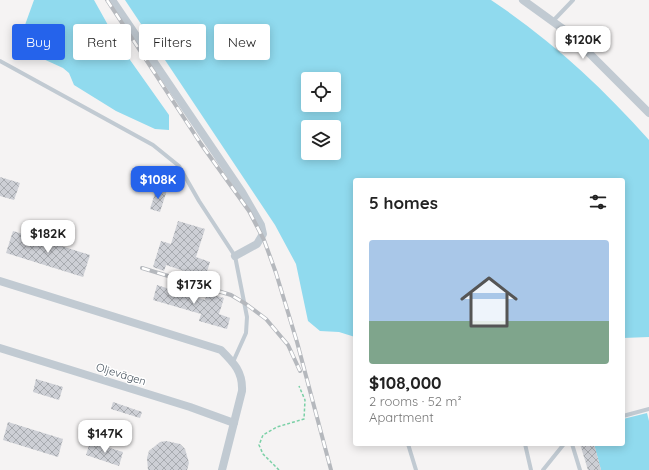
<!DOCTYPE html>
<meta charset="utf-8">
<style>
:root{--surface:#fff;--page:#f6f6f6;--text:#222;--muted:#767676;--line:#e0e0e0;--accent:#2563eb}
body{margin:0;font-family:Quicksand,sans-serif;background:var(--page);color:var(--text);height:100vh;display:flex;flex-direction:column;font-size:15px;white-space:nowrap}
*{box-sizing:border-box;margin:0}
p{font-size:13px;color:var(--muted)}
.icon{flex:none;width:22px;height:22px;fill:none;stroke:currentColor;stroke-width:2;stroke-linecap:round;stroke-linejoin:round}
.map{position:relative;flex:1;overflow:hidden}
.sheet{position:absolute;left:353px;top:178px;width:272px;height:268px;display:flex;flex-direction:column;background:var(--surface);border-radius:4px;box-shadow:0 2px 10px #0003}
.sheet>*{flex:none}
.hud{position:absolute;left:12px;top:24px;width:281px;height:36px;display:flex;gap:8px}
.tools{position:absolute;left:301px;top:72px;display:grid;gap:8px}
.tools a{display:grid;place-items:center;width:40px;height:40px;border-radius:4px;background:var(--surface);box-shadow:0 2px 10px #0003;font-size:20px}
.price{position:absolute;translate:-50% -34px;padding:0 9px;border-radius:8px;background:#fff;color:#222;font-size:13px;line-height:26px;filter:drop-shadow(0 1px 2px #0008)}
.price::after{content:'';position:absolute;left:50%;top:24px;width:12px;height:9px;margin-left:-6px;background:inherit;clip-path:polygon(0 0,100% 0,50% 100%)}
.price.on{background:var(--accent);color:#fff}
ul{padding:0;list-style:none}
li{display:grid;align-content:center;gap:8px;height:212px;padding:0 16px}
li+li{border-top:1px solid var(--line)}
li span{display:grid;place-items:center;height:124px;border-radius:4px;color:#555}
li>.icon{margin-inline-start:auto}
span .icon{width:72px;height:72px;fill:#fffc;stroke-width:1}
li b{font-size:17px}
h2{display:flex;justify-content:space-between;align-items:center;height:48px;padding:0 16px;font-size:17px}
.chip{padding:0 14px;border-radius:4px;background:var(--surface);box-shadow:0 2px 10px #0003;font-size:14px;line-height:36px}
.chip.on{background:var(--accent);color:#fff}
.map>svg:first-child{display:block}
.water{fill:#90daee;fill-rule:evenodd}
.building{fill:url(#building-cross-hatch)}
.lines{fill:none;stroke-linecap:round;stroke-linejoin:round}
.path{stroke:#7ad0a6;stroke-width:1.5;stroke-dasharray:3 2;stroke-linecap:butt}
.service{stroke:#c1cad2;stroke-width:4}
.minor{stroke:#c1cad2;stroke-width:8}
.rail-casing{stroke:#b5b8bd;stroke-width:4}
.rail{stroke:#fff;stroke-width:2.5;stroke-dasharray:8;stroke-linecap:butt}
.labels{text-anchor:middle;stroke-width:3;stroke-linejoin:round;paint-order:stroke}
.street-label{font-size:11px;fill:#4a5661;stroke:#fff}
</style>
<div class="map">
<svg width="649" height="470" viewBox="0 0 649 470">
<defs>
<pattern id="building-cross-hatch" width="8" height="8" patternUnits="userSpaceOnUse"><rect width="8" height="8" fill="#cdcfd5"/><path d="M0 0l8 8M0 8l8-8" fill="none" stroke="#a8abb0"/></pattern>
</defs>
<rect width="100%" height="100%" fill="#f5f3f3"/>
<g class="water">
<path d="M 34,0 L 94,0 L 118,43 L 169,115 L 169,130 L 155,129 L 116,111 L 74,85 L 69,73 L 63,68 L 17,47 Z"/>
<path d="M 125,0 L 491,0 C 551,40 601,86 649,140 L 649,337 L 623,338 L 623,180 L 355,180 L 355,337 L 339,332 L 320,331 L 308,321 L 296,264 L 275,225 ZM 308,79 L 334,79 L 334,105 L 308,105 ZM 308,127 L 334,127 L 334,153 L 308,153 Z"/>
<path d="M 647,413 L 649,421 L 649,470 L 601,470 L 594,444 L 623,444 L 623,419 Z"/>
</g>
<g class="building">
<path d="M 0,177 L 20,183 L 14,200 L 0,196 Z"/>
<path d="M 157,187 L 167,190 L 160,212 L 150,209 Z"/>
<path d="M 178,221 L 205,229 L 196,257 L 210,262 L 205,278 L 166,265 L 164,271 L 153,267 L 161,241 L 171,244 Z"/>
<path d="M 13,231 L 90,255 L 83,277 L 6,253 Z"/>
<path d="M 157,285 L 176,291 L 178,285 L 185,287 L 183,293 L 205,300 L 207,293 L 224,298 L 219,314 L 230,318 L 227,329 L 199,321 L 201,314 L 153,300 Z"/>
<path d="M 36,379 L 63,387 L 59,400 L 33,392 Z"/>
<path d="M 113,402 L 142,412 L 140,418 L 111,409 Z"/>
<path d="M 8,422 L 63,439 L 58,457 L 3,440 Z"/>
<path d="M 166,441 L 180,444 L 185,449 L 189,463 L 187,470 L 148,470 L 147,458 L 149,451 L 160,442 Z"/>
<path d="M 90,442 L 123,452 L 119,466 L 86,455 Z"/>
<path d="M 580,444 L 594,444 L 601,470 L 588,470 Z"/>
</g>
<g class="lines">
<path class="path" d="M 279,470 L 263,454 L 259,445 L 263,435 L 277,427 L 304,419 L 305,400 L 299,386"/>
<g class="service">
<path d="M 553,21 L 573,0"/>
<path d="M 0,61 L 153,145 L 179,166 L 199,201 L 235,256 L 247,317 L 246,333 L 233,362"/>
<path d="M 623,416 L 649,409"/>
<path d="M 408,444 L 416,470"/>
<path d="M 525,444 L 531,470"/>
<path d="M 572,444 L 580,470"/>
<path d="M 543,470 L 564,444"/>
</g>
<g class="minor">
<path d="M 112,0 L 242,192 L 261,225 L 263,234 L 257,244 L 235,256"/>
<path d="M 523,0 L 570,34 L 649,113"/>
<path d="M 0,281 L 221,350 C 234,363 243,372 242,391 L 222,470"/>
<path d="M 0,348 L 190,407 L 234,423"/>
</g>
<g class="rail-casing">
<g id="rail">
<path d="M 107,0 L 201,144 L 249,211 L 264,240 L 276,273 L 297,342 L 331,470"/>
<path d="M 142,268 L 231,295 L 246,304 L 266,319 L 288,345 L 300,371"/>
</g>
</g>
<use href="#rail" class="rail"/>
</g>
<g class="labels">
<g class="street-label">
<text transform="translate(121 374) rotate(17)" y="4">Oljevägen</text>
</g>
</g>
</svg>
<div class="tools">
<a><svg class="icon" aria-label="locate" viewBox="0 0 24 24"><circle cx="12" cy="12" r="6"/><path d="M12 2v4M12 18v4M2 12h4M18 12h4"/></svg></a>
<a><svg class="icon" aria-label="layers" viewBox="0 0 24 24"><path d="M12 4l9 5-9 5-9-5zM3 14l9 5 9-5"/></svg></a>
</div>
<b class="price" style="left:583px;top:60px">$120K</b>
<b class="price on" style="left:158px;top:200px">$108K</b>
<b class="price" style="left:48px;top:254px">$182K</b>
<b class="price" style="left:194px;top:305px">$173K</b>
<b class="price" style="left:105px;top:454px">$147K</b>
<div class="hud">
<a class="chip on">Buy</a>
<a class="chip">Rent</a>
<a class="chip">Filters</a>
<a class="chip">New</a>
</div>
<section class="sheet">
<h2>5 homes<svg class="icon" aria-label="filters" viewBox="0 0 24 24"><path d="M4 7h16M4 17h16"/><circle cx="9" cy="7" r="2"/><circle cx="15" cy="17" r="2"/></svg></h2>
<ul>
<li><span style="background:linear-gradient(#a9c7e8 65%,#7fa58c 0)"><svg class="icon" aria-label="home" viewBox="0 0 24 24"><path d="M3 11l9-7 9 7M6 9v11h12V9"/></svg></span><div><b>$108,000</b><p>2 rooms · 52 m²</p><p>Apartment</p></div></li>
</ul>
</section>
</div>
